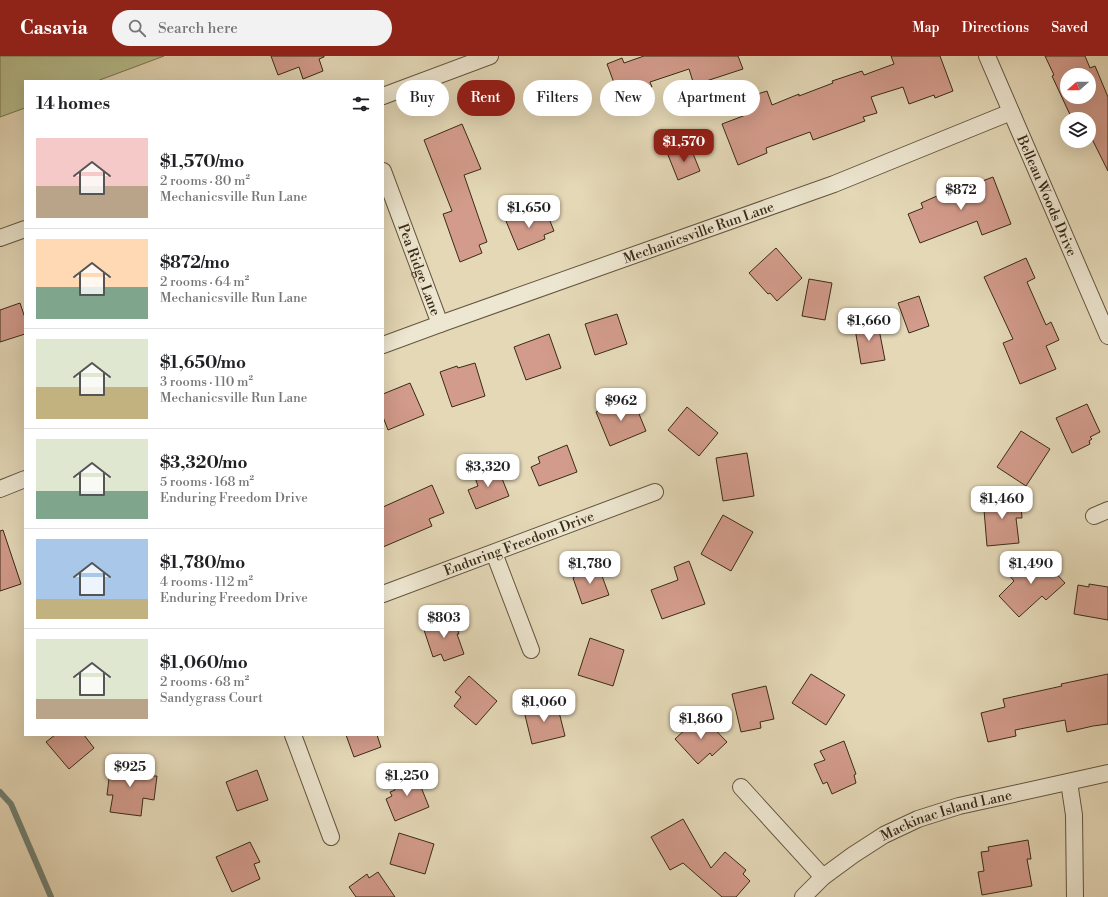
<!DOCTYPE html>
<meta charset="utf-8">
<style>
:root{--surface:#fff;--page:#f2f2f2;--text:#202124;--muted:#757577;--line:#e0e0e0;--accent:#8f2418}
body{margin:0;font-family:"Libre Bodoni",serif;background:var(--page);color:var(--text);height:100vh;display:flex;flex-direction:column;font-size:15px;white-space:nowrap}
*{box-sizing:border-box;margin:0}
p{font-size:13px;color:var(--muted)}
.icon{flex:none;width:22px;height:22px;fill:none;stroke:currentColor;stroke-width:2;stroke-linecap:round;stroke-linejoin:round}
.map{position:relative;flex:1;overflow:hidden}
.sheet{position:absolute;left:24px;top:24px;width:360px;height:656px;display:flex;flex-direction:column;background:var(--surface);border-radius:0px;box-shadow:0 4px 16px #0002}
.sheet>*{flex:none}
.hud{position:absolute;left:396px;top:24px;width:380px;height:36px;display:flex;gap:8px}
.needle{width:26px;rotate:249deg}
.fabs{position:absolute;left:1060px;top:12px;display:grid;gap:8px}
.fabs a{display:grid;place-items:center;width:36px;height:36px;border-radius:50%;background:var(--surface);box-shadow:0 4px 16px #0002;font-size:20px}
.price{position:absolute;translate:-50% -34px;padding:0 9px;border-radius:8px;background:#fff;color:#222;font-size:13px;line-height:26px;filter:drop-shadow(0 1px 2px #0008)}
.price::after{content:'';position:absolute;left:50%;top:24px;width:12px;height:9px;margin-left:-6px;background:inherit;clip-path:polygon(0 0,100% 0,50% 100%)}
.price.active{background:var(--accent);color:#fff}
ul{padding:0;list-style:none}
li{display:flex;align-items:center;gap:12px;height:100px;padding:0 12px}
li+li{border-top:1px solid var(--line)}
li span{display:grid;place-items:center;flex:none;width:112px;height:80px;border-radius:0px;color:#555}
li>.icon{margin-inline-start:auto}
span .icon{width:48px;height:48px;fill:#fffc;stroke-width:1}
li b{font-size:17px}
h2{display:flex;justify-content:space-between;align-items:center;height:48px;padding:0 12px;font-size:17px}
.tag{padding:0 14px;border-radius:18px;background:var(--surface);box-shadow:0 4px 16px #0002;font-size:14px;line-height:36px}
.tag.active{background:var(--accent);color:#fff}
header{display:flex;align-items:center;gap:24px;box-sizing:border-box;height:56px;padding:0 20px;background:var(--accent);color:#fff}
header strong{font-size:19px}
nav{display:flex;gap:22px;margin-inline-start:auto;font-size:14px}
.search{width:280px;height:36px;background:var(--page);display:flex;align-items:center;gap:10px;box-sizing:border-box;padding:0 14px;border-radius:22px;color:var(--muted);font-size:15px}
.map>svg:first-child{display:block}
.green{fill:#b7be8d;stroke:#787452}
.lines{fill:none;stroke-linecap:round;stroke-linejoin:round}
.stream{stroke:#718073;stroke-width:6}
.building{fill:#d29b8b;stroke:#3a2b17;fill-rule:evenodd}
.minor-casing{stroke:#64563f;stroke-width:18}
.minor{stroke:#ede6d0;stroke-width:16}
.labels{text-anchor:middle;stroke-width:3;stroke-linejoin:round;paint-order:stroke}
.street-label{font-size:14px;fill:#3a2b17;stroke:#ede6d0}
</style>
<header>
<strong>Casavia</strong>
<div class="search"><svg class="icon" aria-label="search" viewBox="0 0 24 24"><circle cx="10" cy="10" r="6"/><path d="M15 15l6 6"/></svg>Search here</div>
<nav><a>Map</a><a>Directions</a><a>Saved</a></nav>
</header>
<div class="map">
<svg width="1108" height="841" viewBox="0 0 1108 841">
<rect width="100%" height="100%" fill="#e4d8b7"/>
<filter id="stains"><feTurbulence type="fractalNoise" baseFrequency=".005" numOctaves="4"/><feColorMatrix values="0 0 0 0 .2 0 0 0 0 .09 0 0 0 0 .02 0 0 0 .5 -.17"/></filter>
<radialGradient id="worn" r=".72"><stop offset=".6" stop-color="#630" stop-opacity="0"/><stop offset="1" stop-color="#630" stop-opacity=".3"/></radialGradient>
<path class="green" d="M 0,0 L 164,0 L 97,25 L 25,25 L 25,52 L 0,61 Z"/>
<g class="lines">
<path class="stream" d="M 0,736 L 11,748 L 51,841"/>
</g>
<g class="building">
<path d="M 271,0 L 324,0 L 324,1 L 319,3 L 323,15 L 303,23 L 299,11 L 278,19 Z"/>
<path d="M 644,0 L 738,0 L 743,13 L 694,29 L 689,13 L 650,26 L 652,31 L 620,43 L 607,8 L 622,2 L 624,7 Z"/>
<path d="M 891,0 L 940,0 L 953,35 L 935,42 L 934,39 L 909,48 L 903,31 L 871,41 L 877,57 L 863,61 L 865,65 L 813,84 L 810,76 L 766,92 L 767,97 L 738,109 L 722,68 L 751,57 L 745,42 L 767,35 L 772,49 L 799,38 L 799,40 L 833,27 L 832,25 L 862,15 L 864,19 L 894,8 Z"/>
<path d="M 1045,0 L 1085,0 L 1090,12 L 1095,10 L 1108,41 L 1108,115 L 1089,77 L 1089,63 L 1072,63 L 1052,20 L 1054,19 ZM 1067,19 L 1089,19 L 1089,41 L 1067,41 Z"/>
<path d="M 462,68 L 481,113 L 464,119 L 487,186 L 479,189 L 482,197 L 460,206 L 443,158 L 452,155 L 424,84 Z"/>
<path d="M 690,90 L 700,115 L 678,124 L 668,99 Z"/>
<path d="M 993,121 L 1011,168 L 982,179 L 977,165 L 920,187 L 908,158 L 923,152 L 921,147 L 937,140 L 937,142 Z"/>
<path d="M 531,154 L 534,160 L 546,155 L 554,175 L 544,179 L 545,183 L 518,194 L 506,165 Z"/>
<path d="M 776,192 L 802,222 L 777,245 L 770,237 L 768,238 L 749,217 Z"/>
<path d="M 1026,202 L 1035,222 L 1027,226 L 1046,269 L 1051,266 L 1059,284 L 1046,290 L 1056,313 L 1020,328 L 1003,287 L 1013,283 L 984,221 Z"/>
<path d="M 809,223 L 832,227 L 825,264 L 802,260 Z"/>
<path d="M 919,240 L 929,270 L 909,277 L 898,247 Z"/>
<path d="M 20,247 L 25,262 L 25,278 L 0,286 L 0,254 Z"/>
<path d="M 617,258 L 627,288 L 595,299 L 585,268 Z"/>
<path d="M 877,263 L 885,304 L 861,308 L 854,267 Z"/>
<path d="M 549,278 L 561,312 L 526,324 L 514,291 Z"/>
<path d="M 475,307 L 485,340 L 452,351 L 440,316 L 457,310 L 458,312 Z"/>
<path d="M 410,327 L 424,359 L 388,374 L 383,361 L 383,338 Z"/>
<path d="M 632,341 L 646,375 L 610,390 L 596,356 Z"/>
<path d="M 1087,348 L 1100,376 L 1090,381 L 1092,383 L 1089,385 L 1090,388 L 1072,397 L 1056,362 Z"/>
<path d="M 687,351 L 718,377 L 699,400 L 668,374 Z"/>
<path d="M 1021,375 L 1050,393 L 1026,430 L 997,411 Z"/>
<path d="M 567,389 L 577,416 L 539,430 L 531,411 L 540,407 L 538,401 Z"/>
<path d="M 747,397 L 754,440 L 723,445 L 716,402 Z"/>
<path d="M 497,410 L 509,440 L 476,453 L 468,434 L 478,430 L 474,419 Z"/>
<path d="M 432,429 L 444,457 L 429,463 L 432,470 L 383,491 L 383,451 Z"/>
<path d="M 1020,439 L 1022,462 L 1016,462 L 1019,487 L 987,490 L 983,442 Z"/>
<path d="M 723,459 L 753,476 L 731,515 L 701,498 Z"/>
<path d="M 3,474 L 21,528 L 0,535 L 0,475 Z"/>
<path d="M 1034,498 L 1046,511 L 1048,509 L 1065,527 L 1046,544 L 1042,540 L 1019,561 L 999,540 L 1014,525 L 1010,520 Z"/>
<path d="M 689,505 L 705,548 L 662,563 L 651,534 L 678,524 L 674,511 Z"/>
<path d="M 598,509 L 609,539 L 582,548 L 573,522 L 574,522 L 572,518 Z"/>
<path d="M 1089,528 L 1108,531 L 1108,564 L 1074,558 L 1078,529 L 1089,531 Z"/>
<path d="M 453,561 L 459,578 L 457,578 L 464,598 L 444,605 L 441,598 L 433,601 L 423,571 Z"/>
<path d="M 590,582 L 624,594 L 613,630 L 578,619 Z"/>
<path d="M 811,618 L 845,639 L 826,669 L 792,647 Z"/>
<path d="M 1108,618 L 1108,668 L 1093,670 L 1067,676 L 1065,664 L 1015,674 L 1016,680 L 988,686 L 981,657 L 1005,651 L 1003,643 L 1062,630 L 1061,628 Z"/>
<path d="M 469,620 L 497,645 L 476,669 L 454,650 L 461,641 L 455,636 Z"/>
<path d="M 766,630 L 774,663 L 760,666 L 761,672 L 741,676 L 732,638 Z"/>
<path d="M 538,647 L 539,653 L 557,648 L 565,680 L 532,688 L 523,651 Z"/>
<path d="M 701,659 L 727,686 L 712,700 L 710,697 L 698,708 L 675,683 Z"/>
<path d="M 55,679 L 84,679 L 94,692 L 69,713 L 46,686 Z"/>
<path d="M 346,679 L 377,679 L 381,691 L 354,701 Z"/>
<path d="M 844,685 L 856,718 L 854,719 L 856,727 L 832,738 L 827,726 L 823,728 L 814,708 L 825,704 L 820,695 Z"/>
<path d="M 111,706 L 152,711 L 151,720 L 157,720 L 154,744 L 143,742 L 141,760 L 110,756 L 113,739 L 107,739 Z"/>
<path d="M 257,714 L 268,744 L 237,755 L 226,726 Z"/>
<path d="M 415,716 L 429,751 L 395,765 L 386,743 L 392,740 L 390,736 L 395,734 L 392,726 Z"/>
<path d="M 683,763 L 711,812 L 725,796 L 746,814 L 743,818 L 750,825 L 736,841 L 722,841 L 683,807 L 670,814 L 651,781 Z"/>
<path d="M 399,777 L 434,788 L 425,818 L 390,808 Z"/>
<path d="M 1028,784 L 1031,803 L 1027,803 L 1032,830 L 982,839 L 978,816 L 984,815 L 981,796 L 989,795 L 988,791 Z"/>
<path d="M 250,786 L 260,806 L 254,808 L 260,823 L 232,836 L 216,801 Z"/>
<path d="M 378,816 L 395,841 L 356,841 L 349,831 L 367,818 L 369,822 Z"/>
</g>
<g class="lines">
<g class="minor-casing">
<g id="minor">
<path id="s1" d="M 987,0 L 1108,280"/>
<path d="M 383,40 L 490,0"/>
<path id="s2" d="M 383,115 L 440,268"/>
<path d="M 0,182 L 25,173"/>
<path id="s3" d="M 383,289 L 440,268 L 834,128 L 1011,56"/>
<path d="M 0,433 L 25,423"/>
<path d="M 1094,460 L 1108,454"/>
<path d="M 494,497 L 531,594"/>
<path id="s4" d="M 383,538 L 655,436"/>
<path d="M 293,679 L 331,781"/>
<path d="M 1069,726 L 1074,759 L 1075,841"/>
<path d="M 741,731 L 823,821"/>
<path id="s5" d="M 803,841 L 823,821 L 853,799 L 884,779 L 918,763 L 959,750 L 1108,717"/>
</g>
</g>
<use href="#minor" class="minor"/>
</g>
<g class="labels">
<g class="street-label">
<text dy="5" stroke="none"><textPath href="#s1" startOffset="152">Belleau Woods Drive</textPath></text>
<text dy="5" stroke="none"><textPath href="#s3" startOffset="335">Mechanicsville Run Lane</textPath></text>
<text dy="5" stroke="none"><textPath href="#s2" startOffset="105">Pea Ridge Lane</textPath></text>
<text dy="5" stroke="none"><textPath href="#s4" startOffset="145">Enduring Freedom Drive</textPath></text>
<text dy="5" stroke="none"><textPath href="#s5" startOffset="168">Mackinac Island Lane</textPath></text>
</g>
</g>
<rect width="100%" height="100%" filter="url(#stains)"/>
<rect width="100%" height="100%" fill="url(#worn)"/>
</svg>
<div class="fabs">
<a><svg class="needle" viewBox="-14 -14 28 28"><path d="M0-13l5 13h-10z" fill="#e53935"/><path d="M0 13l5-13h-10z" fill="#757577"/></svg></a>
<a><svg class="icon" aria-label="layers" viewBox="0 0 24 24"><path d="M12 4l9 5-9 5-9-5zM3 14l9 5 9-5"/></svg></a>
</div>
<b class="price active" style="left:684px;top:107px">$1,570</b>
<b class="price" style="left:961px;top:155px">$872</b>
<b class="price" style="left:529px;top:173px">$1,650</b>
<b class="price" style="left:869px;top:286px">$1,660</b>
<b class="price" style="left:621px;top:366px">$962</b>
<b class="price" style="left:488px;top:432px">$3,320</b>
<b class="price" style="left:1002px;top:464px">$1,460</b>
<b class="price" style="left:590px;top:529px">$1,780</b>
<b class="price" style="left:1031px;top:529px">$1,490</b>
<b class="price" style="left:444px;top:583px">$803</b>
<b class="price" style="left:544px;top:667px">$1,060</b>
<b class="price" style="left:701px;top:684px">$1,860</b>
<b class="price" style="left:130px;top:732px">$925</b>
<b class="price" style="left:407px;top:741px">$1,250</b>
<div class="hud">
<a class="tag">Buy</a>
<a class="tag active">Rent</a>
<a class="tag">Filters</a>
<a class="tag">New</a>
<a class="tag">Apartment</a>
</div>
<section class="sheet">
<h2>14 homes<svg class="icon" aria-label="filters" viewBox="0 0 24 24"><path d="M4 7h16M4 17h16"/><circle cx="9" cy="7" r="2"/><circle cx="15" cy="17" r="2"/></svg></h2>
<ul>
<li><span style="background:linear-gradient(#f6c9c9 60%,#b9a48a 0)"><svg class="icon" aria-label="home" viewBox="0 0 24 24"><path d="M3 11l9-7 9 7M6 9v11h12V9"/></svg></span><div><b>$1,570/mo</b><p>2 rooms · 80 m²</p><p>Mechanicsville Run Lane</p></div></li>
<li><span style="background:linear-gradient(#ffd9b3 60%,#7fa58c 0)"><svg class="icon" aria-label="home" viewBox="0 0 24 24"><path d="M3 11l9-7 9 7M6 9v11h12V9"/></svg></span><div><b>$872/mo</b><p>2 rooms · 64 m²</p><p>Mechanicsville Run Lane</p></div></li>
<li><span style="background:linear-gradient(#dfe7d0 60%,#c2b280 0)"><svg class="icon" aria-label="home" viewBox="0 0 24 24"><path d="M3 11l9-7 9 7M6 9v11h12V9"/></svg></span><div><b>$1,650/mo</b><p>3 rooms · 110 m²</p><p>Mechanicsville Run Lane</p></div></li>
<li><span style="background:linear-gradient(#dfe7d0 65%,#7fa58c 0)"><svg class="icon" aria-label="home" viewBox="0 0 24 24"><path d="M3 11l9-7 9 7M6 9v11h12V9"/></svg></span><div><b>$3,320/mo</b><p>5 rooms · 168 m²</p><p>Enduring Freedom Drive</p></div></li>
<li><span style="background:linear-gradient(#a9c7e8 75%,#c2b280 0)"><svg class="icon" aria-label="home" viewBox="0 0 24 24"><path d="M3 11l9-7 9 7M6 9v11h12V9"/></svg></span><div><b>$1,780/mo</b><p>4 rooms · 112 m²</p><p>Enduring Freedom Drive</p></div></li>
<li><span style="background:linear-gradient(#dfe7d0 75%,#b9a48a 0)"><svg class="icon" aria-label="home" viewBox="0 0 24 24"><path d="M3 11l9-7 9 7M6 9v11h12V9"/></svg></span><div><b>$1,060/mo</b><p>2 rooms · 68 m²</p><p>Sandygrass Court</p></div></li>
</ul>
</section>
</div>
